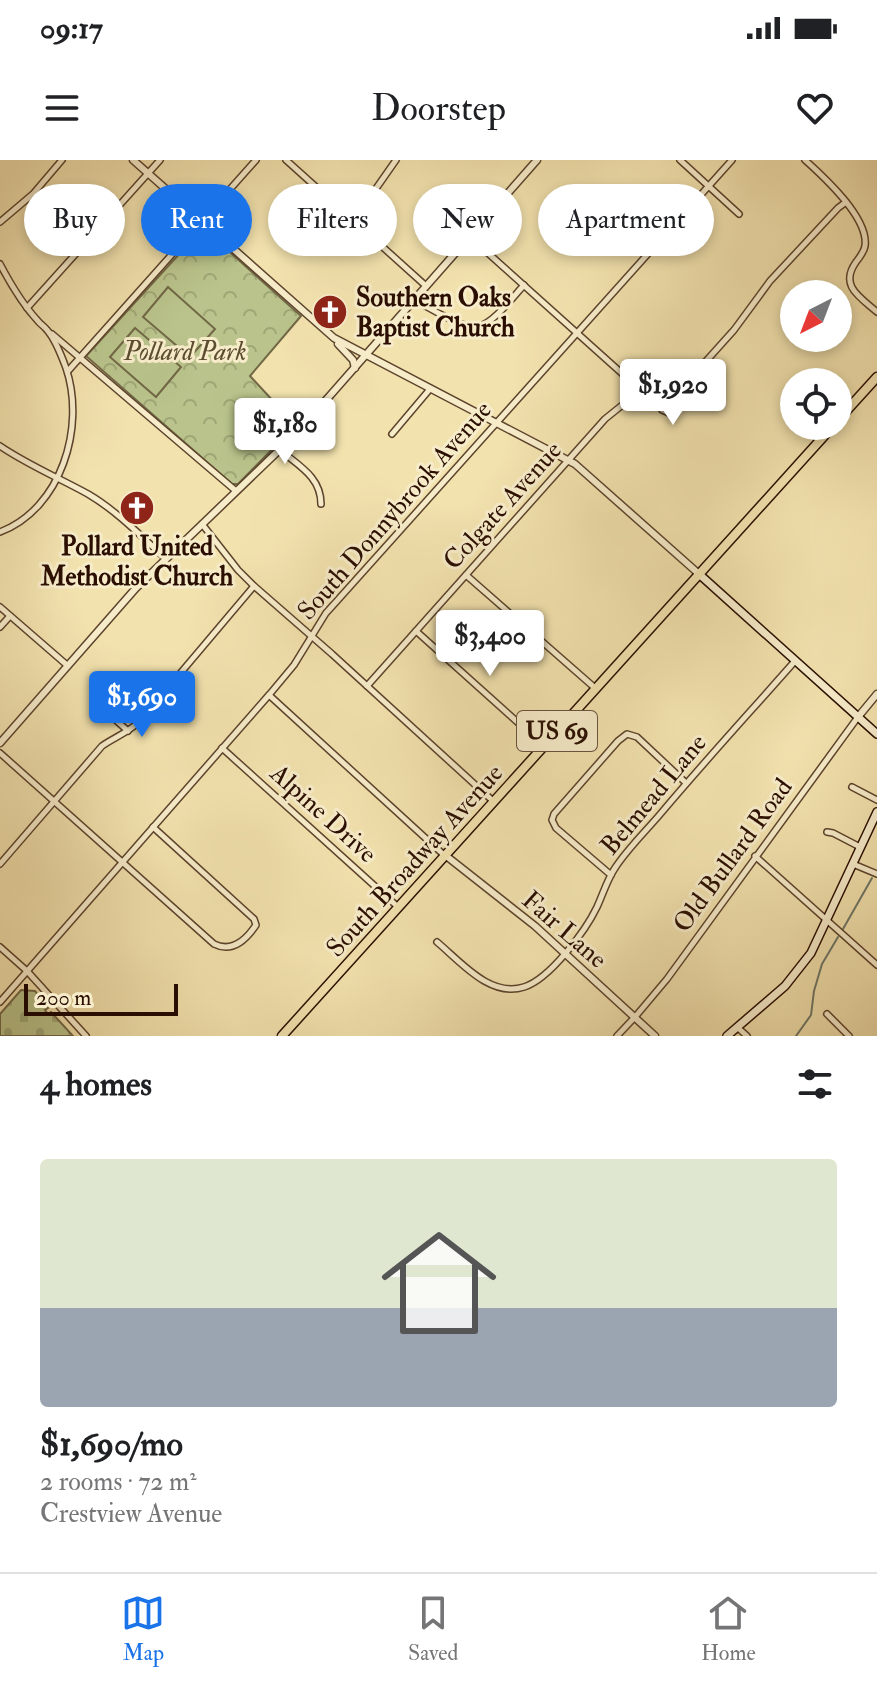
<!DOCTYPE html>
<meta charset="utf-8">
<style>
:root{--surface:#fff;--page:#f6f6f6;--text:#202124;--muted:#757577;--line:#e0e0e0;--accent:#1a73e8}
body{margin:0;font-family:"IM FELL Double Pica",serif;background:var(--page);color:var(--text);height:100vh;display:flex;flex-direction:column;font-size:30px;white-space:nowrap}
*{box-sizing:border-box;margin:0}
p{font-size:26px;color:var(--muted)}
.icon{flex:none;width:44px;height:44px;fill:none;stroke:currentColor;stroke-width:2;stroke-linecap:round;stroke-linejoin:round}
.map{position:relative;height:876px;overflow:hidden}
.sheet{display:flex;flex-direction:column;background:var(--surface);flex:1}
.sheet>*{flex:none}
.guide{position:absolute;left:24px;top:24px;width:830px;height:72px;display:flex;gap:16px}
.needle{width:52px;rotate:222deg}
.buttons{position:absolute;left:780px;top:120px;display:grid;gap:16px}
.buttons a{display:grid;place-items:center;width:72px;height:72px;border-radius:50%;background:var(--surface);box-shadow:0 4px 12px #0003;font-size:40px}
.scale{position:absolute;left:24px;bottom:20px;width:154px;box-sizing:border-box;padding-left:8px;border:4px solid #2a0e01;border-top:0;font-size:22px;line-height:28px;white-space:nowrap;color:#2a0e01;-webkit-text-stroke:6px #f7ecca;paint-order:stroke}
.price{position:absolute;translate:-50% -68px;padding:0 18px;border-radius:8px;background:#fff;color:#222;font-size:26px;line-height:52px;filter:drop-shadow(0 2px 4px #0008)}
.price::after{content:'';position:absolute;left:50%;top:48px;width:24px;height:18px;margin-left:-12px;background:inherit;clip-path:polygon(0 0,100% 0,50% 100%)}
.price.on{background:var(--accent);color:#fff}
ul{padding:0;list-style:none}
li{display:grid;align-content:center;gap:16px;height:424px;padding:0 40px}
li+li{border-top:2px solid var(--line)}
li span{display:grid;place-items:center;height:248px;border-radius:8px;color:#555}
li>.icon{margin-inline-start:auto}
span .icon{width:144px;height:144px;fill:#fffc;stroke-width:1}
li b{font-size:34px}
h2{display:flex;justify-content:space-between;align-items:center;height:96px;padding:0 40px;font-size:34px}
.chip{padding:0 28px;border-radius:36px;background:var(--surface);box-shadow:0 4px 12px #0003;font-size:28px;line-height:72px}
.chip.on{background:var(--accent);color:#fff}
.status{display:flex;justify-content:space-between;align-items:center;height:56px;padding:0 40px;background:var(--surface);direction:ltr}
.status svg{height:22px;fill:currentColor}
header{display:flex;justify-content:space-between;align-items:center;height:104px;padding:0 40px;background:var(--surface);font-size:36px;font-weight:600}
.tab-bar{display:flex;justify-content:space-around;align-items:center;height:112px;border-top:2px solid var(--line);background:var(--surface);font-size:22px;color:var(--muted)}
.tab-bar a{display:grid;justify-items:center;gap:4px}
.tab-bar .on{color:var(--accent)}
.map>svg:first-child{display:block}
.forest{fill:url(#forest-crowns);stroke:#726846;stroke-width:2}
.cemetery{fill:url(#cemetery-stones);stroke:#726846;stroke-width:2}
.pitch{fill:#b9c38b;stroke:#726846;stroke-width:2}
.lines{fill:none;stroke-linecap:round;stroke-linejoin:round}
.stream{stroke:#6e7768;stroke-width:2}
.minor-casing{stroke:#5c432c;stroke-width:8}
.tertiary-casing{stroke:#5c432c;stroke-width:9}
.secondary-casing{stroke:#2a0e01;stroke-width:10}
.primary-casing{stroke:#2a0e01;stroke-width:11}
.minor{stroke:#f7ecca;stroke-width:5}
.tertiary{stroke:#f7ecca;stroke-width:6}
.secondary{stroke:#f7ecca;stroke-width:7}
.primary{stroke:#f2e2ae;stroke-width:8}
.labels{text-anchor:middle;stroke-width:6;stroke-linejoin:round;paint-order:stroke}
.shield{fill:#f7ecca;stroke:#68513d;stroke-width:2}
.shield-label{font-size:24px;font-weight:bold;fill:#2a0e01}
.poi-label{font-size:26px;font-weight:bold;fill:#2a0e01;stroke:#f7ecca;text-anchor:start}
.park-label{font-size:26px;font-style:italic;fill:#5c4d31;stroke:#f7ecca}
.street-label{font-size:26px;fill:#2a0e01;stroke:#f7ecca}
</style>
<div class="status"><b>09:17</b><svg viewBox="0 0 49 12"><path d="M0 12V9h3v3zM5 12V6h3v6zM10 12V3h3v9zM15 12V0h3v12zM26 1h20v11H26zM47 4h2v5h-2z"/></svg></div>
<header><svg class="icon" aria-label="menu" viewBox="0 0 24 24"><path d="M4 6h16M4 12h16M4 18h16"/></svg>Doorstep<svg class="icon" aria-label="heart" viewBox="0 0 24 24"><path d="M12 20l-8-8c-3-5 5-10 8-4 3-6 11-1 8 4z"/></svg></header>
<div class="map">
<svg width="877" height="876" viewBox="0 0 877 876">
<defs>
<pattern id="forest-crowns" width="20" height="18" patternUnits="userSpaceOnUse" patternTransform="scale(2)"><rect width="20" height="18" fill="#b9c38b"/><path d="M2 6a3 3 0 1 1 6 0M12 15a3 3 0 1 1 6 0" fill="none" stroke="#9fa676"/></pattern>
<pattern id="cemetery-stones" width="16" height="16" patternUnits="userSpaceOnUse" patternTransform="scale(2)"><rect width="16" height="16" fill="#b9c38b"/><path d="M2 7V4a2 2 0 0 1 4 0v3zM10 15v-3a2 2 0 0 1 4 0v3z" fill="#9fa676"/></pattern>
</defs>
<rect width="100%" height="100%" fill="#f2e2ae"/>
<filter id="stains"><feTurbulence type="fractalNoise" baseFrequency=".0025" numOctaves="4"/><feColorMatrix values="0 0 0 0 .2 0 0 0 0 .09 0 0 0 0 .02 0 0 0 .5 -.17"/></filter>
<radialGradient id="worn" r=".72"><stop offset=".6" stop-color="#630" stop-opacity="0"/><stop offset="1" stop-color="#630" stop-opacity=".3"/></radialGradient>
<path class="forest" d="M 203,68 L 301,156 L 250,216 L 286,255 L 292,250 L 302,259 L 238,324 L 232,324 L 86,196 Z"/>
<path class="cemetery" d="M 21,830 L 35,831 L 48,848 L 45,850 L 48,854 L 51,852 L 73,876 L 0,876 L 0,854 Z"/>
<g class="pitch">
<path d="M 168,127 L 215,169 L 190,197 L 143,157 Z"/>
<path d="M 135,168 L 181,207 L 156,237 L 110,197 Z"/>
</g>
<g class="lines">
<g class="stream">
<path d="M 843,769 L 872,718"/>
<path d="M 796,876 L 811,855 L 814,831 L 822,804 L 838,777"/>
</g>
<g class="minor-casing">
<g id="minor">
<path d="M 286,0 L 426,126"/>
<path d="M 680,0 L 739,54"/>
<path d="M 805,0 C 824,17 869,58 865,86 C 864,92 860,97 856,102 C 839,126 860,137 877,152"/>
<path d="M 354,60 L 396,0"/>
<path d="M 0,62 L 33,34 L 62,0"/>
<path d="M 470,77 L 636,226 L 639,235"/>
<path d="M 0,104 C 10,123 23,145 38,161 C 40,164 44,166 47,170 C 55,179 62,197 66,208 C 86,267 61,349 0,372"/>
<path d="M 414,140 C 427,146 464,170 477,167 C 493,164 513,137 524,125"/>
<path d="M 27,148 L 160,0"/>
<path d="M 52,174 L 236,331"/>
<path d="M 68,211 L 256,0"/>
<path d="M 658,233 L 662,250 L 669,253 C 678,248 672,238 670,230"/>
<path d="M 392,274 L 430,229"/>
<path d="M 0,286 C 28,305 59,318 88,334 C 117,351 142,377 166,399"/>
<path d="M 280,290 C 299,306 321,317 321,344"/>
<path d="M 202,364 L 238,410 L 254,426 L 332,494 L 493,641"/>
<path d="M 466,415 L 595,528"/>
<path d="M 0,447 L 68,506"/>
<path d="M 0,467 L 10,456"/>
<path d="M 416,471 L 544,586"/>
<path d="M 367,526 L 605,259 L 631,238 L 640,234 L 668,231 L 690,219 L 734,170 L 770,121 L 838,48 L 846,42"/>
<path d="M 269,535 L 444,695"/>
<path d="M 99,545 L 128,571"/>
<path d="M 222,588 L 398,747"/>
<path d="M 0,593 L 214,784 C 232,793 246,780 256,765 L 254,759 L 153,667"/>
<path d="M 852,627 L 877,640"/>
<path d="M 827,672 L 833,673 L 860,687"/>
<path d="M 755,696 L 877,805"/>
<path d="M 0,704 L 102,586 C 115,577 129,572 140,561 L 254,426"/>
<path d="M 853,704 L 877,714"/>
<path d="M 611,715 L 556,668 L 552,660 L 554,654 L 618,581 L 627,574 L 637,577 L 686,623"/>
<path d="M 437,782 C 461,802 490,838 524,827 C 550,819 586,770 597,747 C 603,734 607,720 615,708 C 628,688 647,670 662,652 C 705,601 751,551 795,501"/>
<path d="M 0,787 L 27,811 L 86,876"/>
<path d="M 0,842 L 269,535 L 294,505 L 326,453 L 336,442 L 732,0"/>
<path d="M 827,854 L 849,876"/>
<path d="M 737,867 L 747,876"/>
<path d="M 617,876 L 635,857 L 667,819 L 858,557"/>
</g>
</g>
<g class="tertiary-casing">
<g id="tertiary">
<path d="M 133,0 L 334,178 L 575,304 L 699,414"/>
<path d="M 338,184 L 353,200 L 355,208"/>
<path d="M 858,557 L 877,534"/>
<path d="M 0,583 L 136,428 L 298,272 L 537,0"/>
<path d="M 445,695 L 535,766 L 655,876"/>
</g>
</g>
<g class="secondary-casing">
<g id="secondary">
<path d="M 699,414 L 877,574"/>
<path d="M 727,876 L 785,826 L 811,793 L 877,652"/>
</g>
</g>
<g class="primary-casing">
<g id="primary">
<path d="M 838,260 L 877,217"/>
<path d="M 282,876 L 833,266"/>
</g>
</g>
<use href="#minor" class="minor"/>
<use href="#tertiary" class="tertiary"/>
<use href="#secondary" class="secondary"/>
<use href="#primary" class="primary"/>
</g>
<defs>
<g id="church-disc" transform="scale(1.8)"><circle r="9.5" fill="#8f2418" stroke="#f7ecca"/><path d="M-1.2-6h2.4v3.5h3.3v2.4h-3.3V6h-2.4V-.1h-3.3v-2.4h3.3Z" fill="#fff"/></g>
</defs>
<g fill-rule="evenodd">
<use href="#church-disc" x="330" y="152"/>
<use href="#church-disc" x="137" y="348"/>
</g>
<g class="labels">
<rect class="shield" x="517" y="551" width="80" height="40" rx="6"/>
<g class="shield-label">
<text x="557" y="579">US 69</text>
</g>
<g class="poi-label">
<text x="356" y="146">Southern Oaks<tspan x="356" dy="30">Baptist Church</tspan></text>
<text x="137" y="395" text-anchor="middle">Pollard United<tspan x="137" dy="30">Methodist Church</tspan></text>
</g>
<g class="park-label">
<text x="185" y="200">Pollard Park</text>
</g>
<g class="street-label">
<text transform="translate(502 345) rotate(-48)" y="9">Colgate Avenue</text>
<text transform="translate(394 350) rotate(-49)" y="9">South Donnybrook Avenue</text>
<text transform="translate(653 634) rotate(-50)" y="9">Belmead Lane</text>
<text transform="translate(324 653) rotate(42)" y="9">Alpine Drive</text>
<text transform="translate(732 695) rotate(-54)" y="9">Old Bullard Road</text>
<text transform="translate(414 700) rotate(-48)" y="9">South Broadway Avenue</text>
<text transform="translate(565 769) rotate(41)" y="9">Fair Lane</text>
</g>
</g>
<rect width="100%" height="100%" filter="url(#stains)"/>
<rect width="100%" height="100%" fill="url(#worn)"/>
</svg>
<div class="buttons">
<a><svg class="needle" viewBox="-14 -14 28 28"><path d="M0-13l5 13h-10z" fill="#e53935"/><path d="M0 13l5-13h-10z" fill="#757577"/></svg></a>
<a><svg class="icon" aria-label="locate" viewBox="0 0 24 24"><circle cx="12" cy="12" r="6"/><path d="M12 2v4M12 18v4M2 12h4M18 12h4"/></svg></a>
</div>
<div class="scale">200 m</div>
<b class="price" style="left:673px;top:267px">$1,920</b>
<b class="price" style="left:285px;top:306px">$1,180</b>
<b class="price" style="left:490px;top:518px">$3,400</b>
<b class="price on" style="left:142px;top:579px">$1,690</b>
<div class="guide">
<a class="chip">Buy</a>
<a class="chip on">Rent</a>
<a class="chip">Filters</a>
<a class="chip">New</a>
<a class="chip">Apartment</a>
</div>
</div>
<section class="sheet">
<h2>4 homes<svg class="icon" aria-label="filters" viewBox="0 0 24 24"><path d="M4 7h16M4 17h16"/><circle cx="9" cy="7" r="2"/><circle cx="15" cy="17" r="2"/></svg></h2>
<ul>
<li><span style="background:linear-gradient(#dfe7d0 60%,#9aa5b1 0)"><svg class="icon" aria-label="home" viewBox="0 0 24 24"><path d="M3 11l9-7 9 7M6 9v11h12V9"/></svg></span><div><b>$1,690/mo</b><p>2 rooms · 72 m²</p><p>Crestview Avenue</p></div></li>
</ul>
</section>
<nav class="tab-bar">
<a class="on"><svg class="icon" aria-label="map" viewBox="0 0 24 24"><path d="M3 6l6-2 6 2 6-2v14l-6 2-6-2-6 2zM9 4v14M15 6v14"/></svg>Map</a>
<a><svg class="icon" aria-label="saved" viewBox="0 0 24 24"><path d="M7 4h10v16l-5-4-5 4z"/></svg>Saved</a>
<a><svg class="icon" aria-label="home" viewBox="0 0 24 24"><path d="M3 11l9-7 9 7M6 9v11h12V9"/></svg>Home</a>
</nav>
